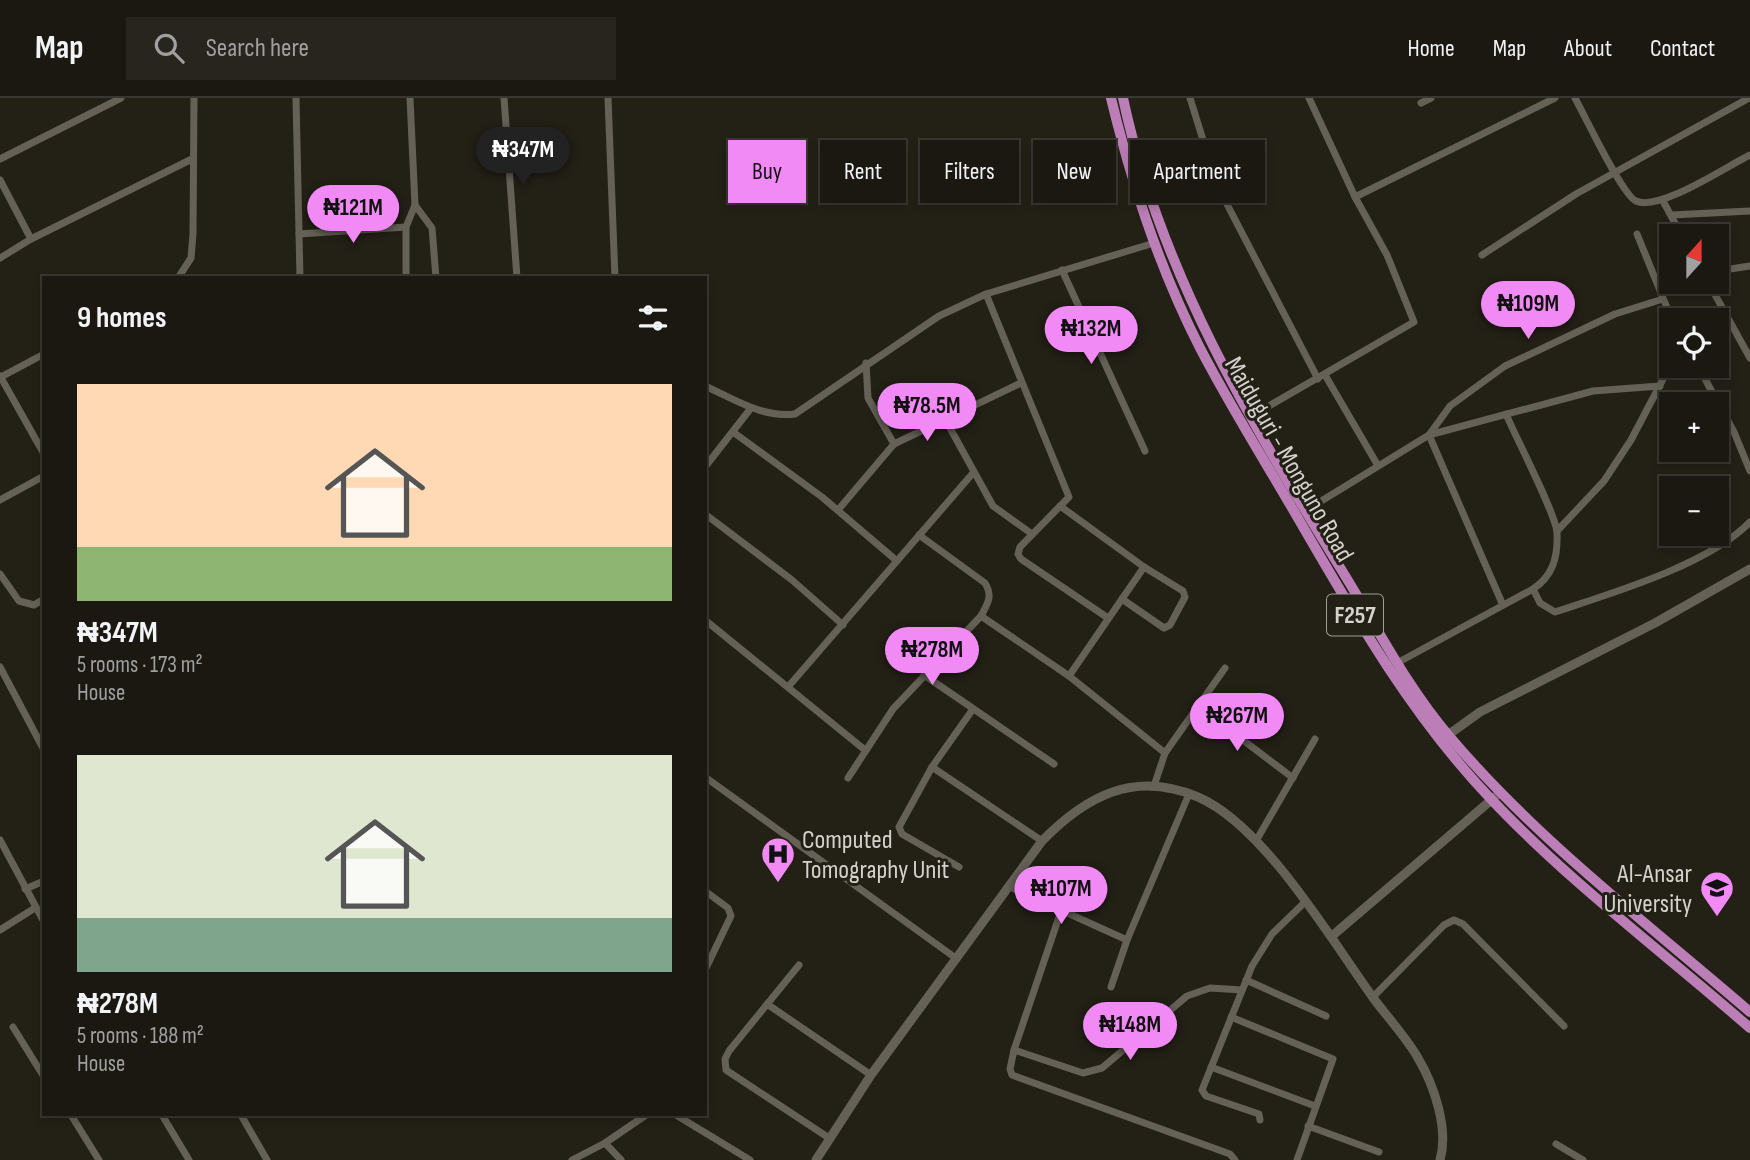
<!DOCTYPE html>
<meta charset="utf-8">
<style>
:root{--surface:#1a1810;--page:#27251e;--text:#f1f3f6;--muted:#9fa09f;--line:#383730;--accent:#f18af4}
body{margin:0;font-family:"Sofia Sans Condensed",sans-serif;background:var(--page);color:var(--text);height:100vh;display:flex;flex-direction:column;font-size:26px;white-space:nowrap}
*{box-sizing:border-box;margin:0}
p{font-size:23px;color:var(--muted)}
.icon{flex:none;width:38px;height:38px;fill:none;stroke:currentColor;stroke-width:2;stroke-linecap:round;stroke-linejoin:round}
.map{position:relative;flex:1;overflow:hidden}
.sheet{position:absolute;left:42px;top:178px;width:665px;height:840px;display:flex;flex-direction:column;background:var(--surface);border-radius:0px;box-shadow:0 4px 10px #0003,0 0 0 2px var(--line)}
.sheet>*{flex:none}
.hud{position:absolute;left:728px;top:42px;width:665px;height:63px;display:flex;gap:14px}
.needle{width:46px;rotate:21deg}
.fabs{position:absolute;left:1659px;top:126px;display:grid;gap:14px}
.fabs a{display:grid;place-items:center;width:70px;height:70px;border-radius:0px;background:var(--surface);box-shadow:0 4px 10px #0003,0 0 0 2px var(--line);font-size:35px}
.price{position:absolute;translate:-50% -60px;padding:0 16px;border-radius:24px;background:var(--accent);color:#111;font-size:23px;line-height:46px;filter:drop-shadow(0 2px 4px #0008)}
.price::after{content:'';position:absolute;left:50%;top:42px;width:21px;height:16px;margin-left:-10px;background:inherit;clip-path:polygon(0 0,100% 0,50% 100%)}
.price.selected{background:#222;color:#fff}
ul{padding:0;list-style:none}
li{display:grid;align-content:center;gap:14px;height:371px;padding:0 35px}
li span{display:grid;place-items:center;height:217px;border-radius:0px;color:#555}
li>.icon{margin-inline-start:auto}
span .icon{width:126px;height:126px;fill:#fffc;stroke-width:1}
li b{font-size:30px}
h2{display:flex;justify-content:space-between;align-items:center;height:84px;padding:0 35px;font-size:30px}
.pill{padding:0 24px;border-radius:0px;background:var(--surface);box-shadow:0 4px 10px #0003,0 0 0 2px var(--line);font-size:24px;line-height:63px}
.pill.selected{background:var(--accent);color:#111}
header{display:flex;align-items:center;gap:42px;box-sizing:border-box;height:98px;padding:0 35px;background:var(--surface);border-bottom:2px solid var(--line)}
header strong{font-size:33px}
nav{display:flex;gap:38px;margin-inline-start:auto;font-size:24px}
.search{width:490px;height:63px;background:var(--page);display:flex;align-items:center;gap:18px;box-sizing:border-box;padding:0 24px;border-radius:0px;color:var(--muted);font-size:26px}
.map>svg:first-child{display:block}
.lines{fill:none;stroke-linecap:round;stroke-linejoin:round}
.minor{stroke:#656156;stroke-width:7}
.tertiary{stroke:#656156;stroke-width:9}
.primary{stroke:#bc7eb7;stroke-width:10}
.labels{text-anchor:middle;stroke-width:6;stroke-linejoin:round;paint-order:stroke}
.shield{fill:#232016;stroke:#9f9d95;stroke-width:2}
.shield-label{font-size:24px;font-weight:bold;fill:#d4d2cc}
.street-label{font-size:26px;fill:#d4d2cc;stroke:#232016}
.poi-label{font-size:26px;fill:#d4d2cc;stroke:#232016;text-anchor:start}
</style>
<header>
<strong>Map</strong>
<div class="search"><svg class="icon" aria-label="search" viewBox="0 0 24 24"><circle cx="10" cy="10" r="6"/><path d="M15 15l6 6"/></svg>Search here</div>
<nav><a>Home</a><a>Map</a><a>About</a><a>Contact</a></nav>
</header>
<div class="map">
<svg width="1750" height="1062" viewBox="0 0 1750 1062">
<rect width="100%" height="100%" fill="#232016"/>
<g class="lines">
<g class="minor">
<path d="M 296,0 L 300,180"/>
<path d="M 504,0 L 517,180"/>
<path d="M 608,0 L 615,180"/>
<path d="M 1190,0 L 1217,87 L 1318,281"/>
<path d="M 1575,0 C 1585,18 1622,97 1636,103 C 1659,114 1727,68 1750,57"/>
<path d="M 1421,5 L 1431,0"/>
<path d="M 0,61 L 121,0"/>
<path d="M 0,82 L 31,141"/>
<path d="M 1355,99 L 1555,0"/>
<path d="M 1663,103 L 1682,138"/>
<path d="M 415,107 L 432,130 L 436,180"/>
<path d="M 1672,117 L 1750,113"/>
<path d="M 299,136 L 406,129"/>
<path d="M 1637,136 L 1672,222"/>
<path d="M 1482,157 L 1576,96 L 1749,0"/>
<path d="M 0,160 L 31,141 L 192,61"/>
<path d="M 1062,172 L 1145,353"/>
<path d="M 1717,173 L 1750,168"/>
<path d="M 178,180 L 191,160 L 193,136 L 194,0"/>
<path d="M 406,180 L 406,129 L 415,107 L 410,0"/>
<path d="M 1708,184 L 1750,260"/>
<path d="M 986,196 L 1069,399 L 1020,449 L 1018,456 L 1021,461 L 1108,520"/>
<path d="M 866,265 L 868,300 L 894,346"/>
<path d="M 1698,268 L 1734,334 L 1750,373"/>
<path d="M 1325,277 L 1377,366"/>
<path d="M 0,278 L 44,356"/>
<path d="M 1,279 L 44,256"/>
<path d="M 705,288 C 734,301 762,320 795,316 L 939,218 L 986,196 L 1154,145"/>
<path d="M 1250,319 L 1414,224 L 1387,157 L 1355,99 L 1309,0"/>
<path d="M 945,321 L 993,408 L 1032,436"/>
<path d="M 733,334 L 822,399 L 897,463"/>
<path d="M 1429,337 L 1450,308 L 1505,268 L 1615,216 L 1663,201"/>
<path d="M 1429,337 L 1502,505"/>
<path d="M 705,369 L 751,310"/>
<path d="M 0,402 L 44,378"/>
<path d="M 1060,408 L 1144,469 L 1183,493 L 1185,499 L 1170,527 L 1164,530 L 1122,501"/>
<path d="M 838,412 L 894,346 L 1021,285"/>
<path d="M 1305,413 L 1429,337 L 1593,293 L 1660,288"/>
<path d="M 705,416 L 792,482 L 843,527"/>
<path d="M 1557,433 L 1604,383 L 1631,342 L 1671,266"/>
<path d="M 0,476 L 19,503 L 34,507 L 44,501"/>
<path d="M 1533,491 L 1540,505 L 1555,514 C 1612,495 1708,467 1750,424"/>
<path d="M 981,518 L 1069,578 L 1165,655"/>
<path d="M 705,522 L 865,652"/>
<path d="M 1397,565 L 1533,491 C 1553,478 1558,459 1557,435 C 1557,418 1515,338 1506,316"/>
<path d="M 0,569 L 44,652"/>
<path d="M 924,577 L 1054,666"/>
<path d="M 1069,578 L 1144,469"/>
<path d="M 788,589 L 973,375"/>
<path d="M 1198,608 L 1293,680"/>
<path d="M 932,669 L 1042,743"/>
<path d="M 705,679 L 957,861"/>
<path d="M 848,680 L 893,611 L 981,518 C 988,505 993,498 985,485 L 919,437"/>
<path d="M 1154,688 L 1165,655 L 1225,570"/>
<path d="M 0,742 L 44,824"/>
<path d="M 1256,743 L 1315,641"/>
<path d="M 959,769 L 902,736 L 899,729 L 932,669 L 973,611"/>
<path d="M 1008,788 L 1127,842"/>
<path d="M 25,791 L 44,783"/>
<path d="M 705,793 L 728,810 L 731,818 L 705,872"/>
<path d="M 1061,813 L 1014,952 L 1010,971 L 1012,977 L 1230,1056 L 1235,1062"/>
<path d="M 0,832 L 35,810"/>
<path d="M 799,867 L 729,953 L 725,961 L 726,972 L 829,1040"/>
<path d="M 1246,882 L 1326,918"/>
<path d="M 1111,889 L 1127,842 L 1189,696"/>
<path d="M 1373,899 L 1444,827 L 1454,822 L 1463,826 L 1564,928"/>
<path d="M 767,906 L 871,977"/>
<path d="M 1231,919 L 1333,961 L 1297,1062"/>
<path d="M 13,929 L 44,979"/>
<path d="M 1014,952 L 1083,975 L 1102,970 L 1187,898 L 1210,890 L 1242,892"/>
<path d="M 1211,969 L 1315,1008"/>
<path d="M 71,1017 L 99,1062"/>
<path d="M 162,1017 L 189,1062"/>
<path d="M 241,1017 L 267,1062"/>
<path d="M 676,1017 L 750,1062"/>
<path d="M 1260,1022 L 1259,1016 L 1206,998 L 1202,992 L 1252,868 L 1272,836 L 1305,804"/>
<path d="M 1308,1028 L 1379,1054"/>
<path d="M 605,1045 L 621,1062"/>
<path d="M 1556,1046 L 1583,1062"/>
<path d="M 572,1062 L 605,1045 L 646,1017"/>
</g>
<g class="tertiary">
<path d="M 1448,637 L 1480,614 L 1655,525 L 1750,471"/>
<path d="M 1332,838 L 1496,698"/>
<path d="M 816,1062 L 871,977 L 1042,743 C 1086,698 1134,672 1198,699 C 1265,728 1331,842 1374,901 C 1388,920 1406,939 1418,960 C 1434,987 1449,1031 1440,1062"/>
</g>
<g class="primary">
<path d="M 1111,0 C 1132,87 1159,170 1200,250 C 1229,306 1263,360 1295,415 C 1353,515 1410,616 1490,700 C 1568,783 1664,855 1750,930"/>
<path d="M 1123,0 C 1160,175 1252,326 1344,476 C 1378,531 1407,589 1449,638 C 1537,742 1647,825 1750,914"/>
</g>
</g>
<defs>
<g id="hospital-pin" transform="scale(1.75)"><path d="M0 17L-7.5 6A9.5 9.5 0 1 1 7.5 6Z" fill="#f18af4" stroke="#232016"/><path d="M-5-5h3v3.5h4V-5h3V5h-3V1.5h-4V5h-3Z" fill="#111"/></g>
<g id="university-pin" transform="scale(1.75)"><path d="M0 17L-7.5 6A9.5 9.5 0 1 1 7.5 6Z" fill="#f18af4" stroke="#232016"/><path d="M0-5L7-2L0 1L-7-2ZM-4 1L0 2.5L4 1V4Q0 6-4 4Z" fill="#111"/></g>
</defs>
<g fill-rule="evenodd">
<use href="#hospital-pin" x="778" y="756"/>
<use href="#university-pin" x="1717" y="790"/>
</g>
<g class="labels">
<rect class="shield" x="1327" y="496.5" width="56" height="41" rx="5"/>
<g class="shield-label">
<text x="1355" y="525">F257</text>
</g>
<g class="street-label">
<text transform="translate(1290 361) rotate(60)" y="9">Maiduguri - Monguno Road</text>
</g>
<g class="poi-label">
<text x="802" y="750">Computed<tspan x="802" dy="30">Tomography Unit</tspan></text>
<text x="1692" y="784" text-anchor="end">Al-Ansar<tspan x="1692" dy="30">University</tspan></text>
</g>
</g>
</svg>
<div class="fabs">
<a><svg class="needle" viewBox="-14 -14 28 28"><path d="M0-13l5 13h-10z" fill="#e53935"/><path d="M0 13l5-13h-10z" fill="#9fa09f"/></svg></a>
<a><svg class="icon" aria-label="locate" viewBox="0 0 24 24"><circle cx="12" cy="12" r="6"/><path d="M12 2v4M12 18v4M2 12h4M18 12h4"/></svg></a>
<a>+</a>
<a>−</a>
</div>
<b class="price selected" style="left:523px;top:89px">₦347M</b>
<b class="price" style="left:353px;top:147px">₦121M</b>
<b class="price" style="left:1528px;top:243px">₦109M</b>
<b class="price" style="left:1091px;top:268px">₦132M</b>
<b class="price" style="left:927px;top:345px">₦78.5M</b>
<b class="price" style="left:932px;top:589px">₦278M</b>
<b class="price" style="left:1237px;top:655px">₦267M</b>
<b class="price" style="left:1061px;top:828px">₦107M</b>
<b class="price" style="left:1130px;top:964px">₦148M</b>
<div class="hud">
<a class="pill selected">Buy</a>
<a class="pill">Rent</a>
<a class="pill">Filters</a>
<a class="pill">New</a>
<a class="pill">Apartment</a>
</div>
<section class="sheet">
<h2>9 homes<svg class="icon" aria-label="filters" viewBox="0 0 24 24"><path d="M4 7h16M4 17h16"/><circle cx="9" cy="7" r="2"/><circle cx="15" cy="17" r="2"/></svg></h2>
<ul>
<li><span style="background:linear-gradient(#ffd9b3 75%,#8fb573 0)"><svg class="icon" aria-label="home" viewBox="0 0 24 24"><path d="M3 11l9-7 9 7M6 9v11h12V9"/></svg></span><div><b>₦347M</b><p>5 rooms · 173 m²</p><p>House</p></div></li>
<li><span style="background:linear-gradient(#dfe7d0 75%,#7fa58c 0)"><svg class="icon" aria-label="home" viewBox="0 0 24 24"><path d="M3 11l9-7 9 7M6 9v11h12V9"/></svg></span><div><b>₦278M</b><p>5 rooms · 188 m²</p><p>House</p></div></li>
</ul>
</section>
</div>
